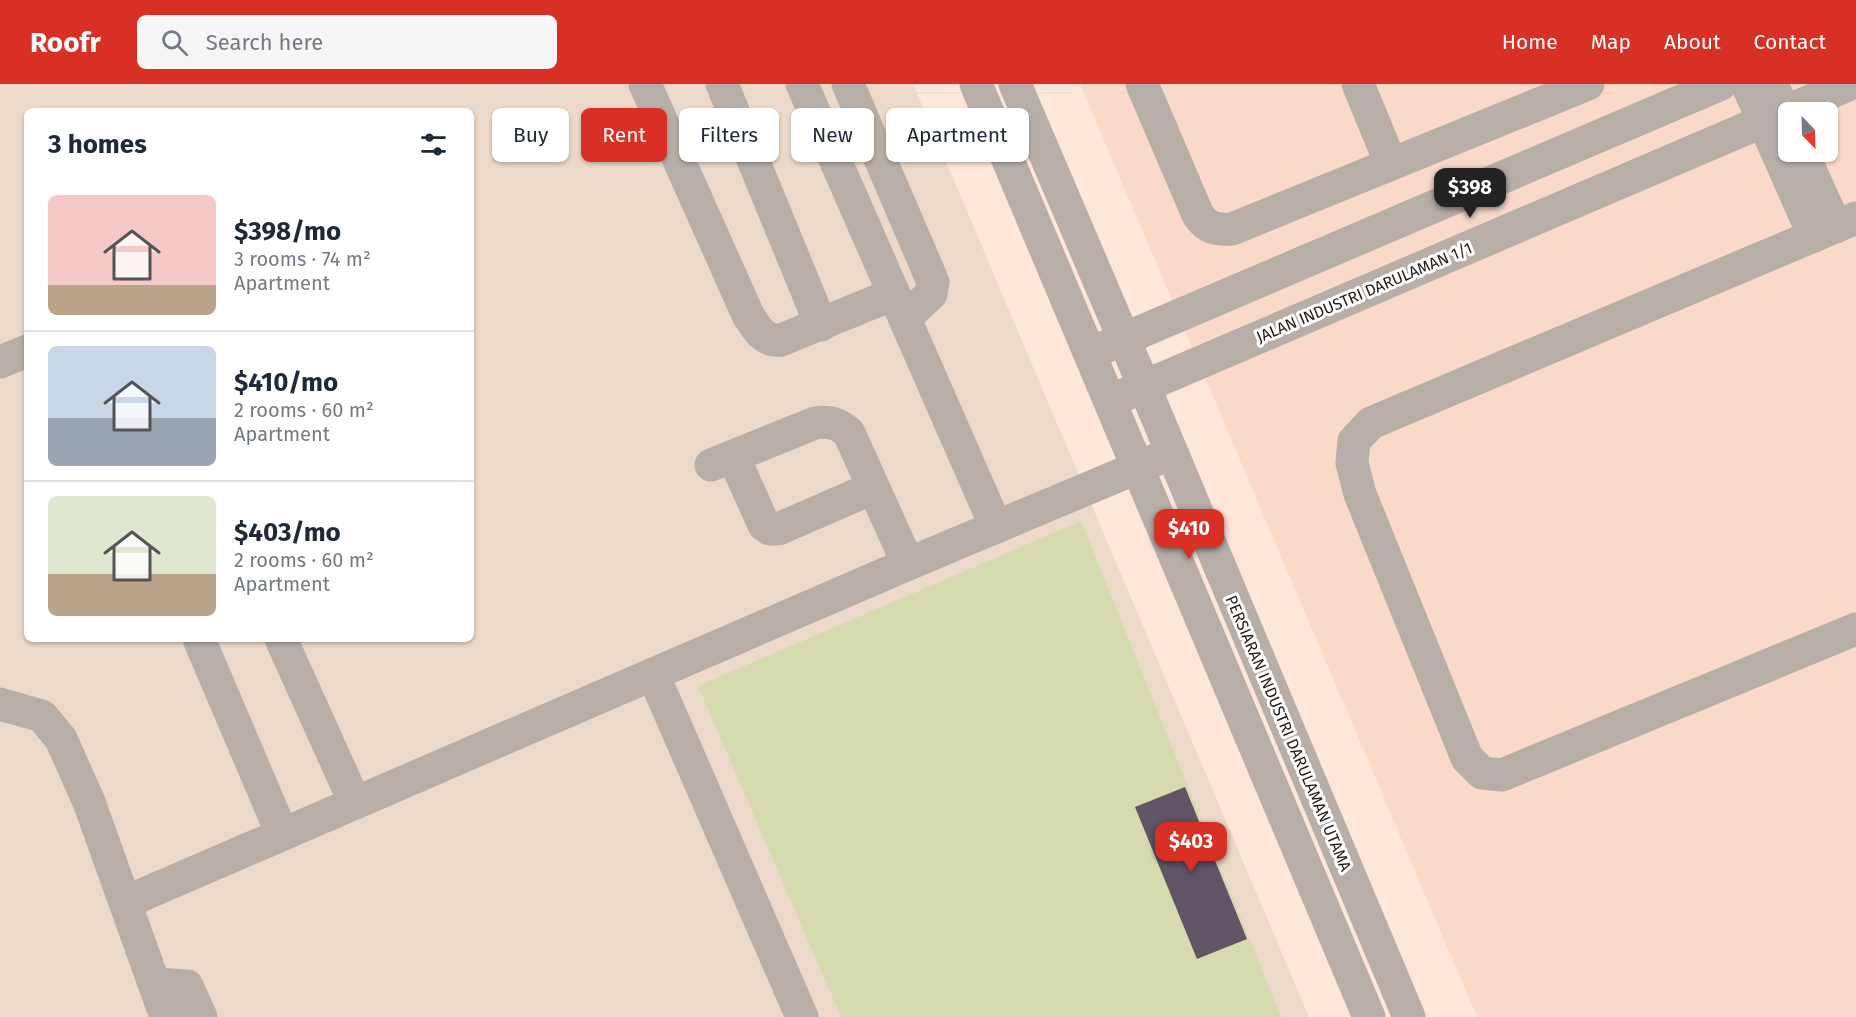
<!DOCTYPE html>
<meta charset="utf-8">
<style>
:root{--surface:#fff;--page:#f6f6f7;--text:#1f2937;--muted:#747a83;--line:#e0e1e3;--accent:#d93025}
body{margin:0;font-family:"Fira Sans",sans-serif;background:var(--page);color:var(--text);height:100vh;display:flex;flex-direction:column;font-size:22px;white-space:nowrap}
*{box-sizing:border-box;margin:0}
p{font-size:20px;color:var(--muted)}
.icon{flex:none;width:33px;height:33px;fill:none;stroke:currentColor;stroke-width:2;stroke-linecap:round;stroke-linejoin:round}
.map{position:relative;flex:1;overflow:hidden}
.details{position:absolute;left:24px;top:24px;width:450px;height:534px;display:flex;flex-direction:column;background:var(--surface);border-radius:9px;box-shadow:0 2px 4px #0004}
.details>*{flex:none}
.top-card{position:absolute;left:492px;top:24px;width:570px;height:54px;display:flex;gap:12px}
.needle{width:39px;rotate:157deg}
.fabs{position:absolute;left:1778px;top:18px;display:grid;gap:12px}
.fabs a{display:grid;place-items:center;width:60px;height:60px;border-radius:9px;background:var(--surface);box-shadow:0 2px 4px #0004;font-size:30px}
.price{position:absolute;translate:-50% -51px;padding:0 14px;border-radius:12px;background:var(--accent);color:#fff;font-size:20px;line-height:39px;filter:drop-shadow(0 2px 3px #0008)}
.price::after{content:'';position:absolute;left:50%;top:36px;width:18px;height:14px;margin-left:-9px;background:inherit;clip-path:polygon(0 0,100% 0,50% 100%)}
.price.on{background:#222;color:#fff}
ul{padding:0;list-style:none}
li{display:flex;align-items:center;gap:18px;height:150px;padding:0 24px}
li+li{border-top:2px solid var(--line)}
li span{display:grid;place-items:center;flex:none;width:168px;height:120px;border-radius:9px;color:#555}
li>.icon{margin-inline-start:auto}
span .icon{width:72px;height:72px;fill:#fffc;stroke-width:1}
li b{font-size:26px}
h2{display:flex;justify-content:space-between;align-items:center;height:72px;padding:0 24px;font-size:26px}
.pill{padding:0 21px;border-radius:9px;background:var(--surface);box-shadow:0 2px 4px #0004;font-size:21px;line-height:54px}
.pill.on{background:var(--accent);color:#fff}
header{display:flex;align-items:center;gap:36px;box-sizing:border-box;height:84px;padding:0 30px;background:var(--accent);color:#fff}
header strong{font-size:28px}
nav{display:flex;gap:33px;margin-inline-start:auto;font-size:21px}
.search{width:420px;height:54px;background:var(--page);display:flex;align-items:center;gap:15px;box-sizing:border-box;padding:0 21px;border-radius:9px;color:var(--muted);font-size:22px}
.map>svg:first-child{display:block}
.built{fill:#f9dac9;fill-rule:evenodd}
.education{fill:#edd9ca;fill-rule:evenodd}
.green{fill:#d6dbaf}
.building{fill:#5f5567}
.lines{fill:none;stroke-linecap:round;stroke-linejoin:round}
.minor{stroke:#b7aea7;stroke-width:33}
.labels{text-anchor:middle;stroke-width:6;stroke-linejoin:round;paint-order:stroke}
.street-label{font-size:16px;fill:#221a15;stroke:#fff}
</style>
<header>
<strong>Roofr</strong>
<div class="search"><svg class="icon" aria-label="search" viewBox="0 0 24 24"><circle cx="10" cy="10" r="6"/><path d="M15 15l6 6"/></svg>Search here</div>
<nav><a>Home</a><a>Map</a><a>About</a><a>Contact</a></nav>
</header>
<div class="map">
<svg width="1856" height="933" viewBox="0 0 1856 933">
<rect width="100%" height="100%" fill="#fee6d9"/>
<path class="built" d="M 1080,0 L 1856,0 L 1856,933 L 1477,933 ZM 1788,28 L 1827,28 L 1827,68 L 1788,68 Z"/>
<path class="education" d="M 0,0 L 913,0 L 1309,933 L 0,933 ZM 27,27 L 471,27 L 471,555 L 27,555 Z"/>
<path class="green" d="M 1081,437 L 1281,933 L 841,933 L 698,602 Z"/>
<path class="building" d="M 1185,703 L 1247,855 L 1197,875 L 1135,723 Z"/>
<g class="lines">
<g class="minor">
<path d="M 645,0 L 748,231 C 756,244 764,258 781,256 L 894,210"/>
<path d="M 722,0 L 821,241"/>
<path d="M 802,0 L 996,443"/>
<path d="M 848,0 L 933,198 L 931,210 L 905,234"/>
<path d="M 976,0 L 1369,933"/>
<path d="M 1015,0 L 1144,302 L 1409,933"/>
<path d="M 1142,0 L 1198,131 C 1207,144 1216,146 1232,145 L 1588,0"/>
<path d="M 1358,0 L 1391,80"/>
<path d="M 1747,0 L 1814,152"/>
<path d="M 1772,0 L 1788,36"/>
<path d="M 1802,68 L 1836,143"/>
<path d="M 1856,134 L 1371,339 L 1354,357 L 1352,379 L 1360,410 L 1467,674 L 1482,689 L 1502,691 L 1856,545"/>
<path d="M 1105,263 L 1721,0"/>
<path d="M 0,278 L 27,267"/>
<path d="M 1124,311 L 1850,0"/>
<path d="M 733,372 L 764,441 L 770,445 L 778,445 L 873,404"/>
<path d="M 711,381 L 815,339 C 830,337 838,339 849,349 L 908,480"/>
<path d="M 199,555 L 282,750"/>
<path d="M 281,555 L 355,719"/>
<path d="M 653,590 L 802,933"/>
<path d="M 0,620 L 42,632 L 61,655 L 89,718 L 166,933"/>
<path d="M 126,818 L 908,480 L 1172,369"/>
<path d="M 155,900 L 187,902 L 201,933"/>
</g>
</g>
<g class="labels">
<g class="street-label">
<text transform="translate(1364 208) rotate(-23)" y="6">JALAN INDUSTRI DARULAMAN 1/1</text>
<text transform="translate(1289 649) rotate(67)" y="6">PERSIARAN INDUSTRI DARULAMAN UTAMA</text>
</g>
</g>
</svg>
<div class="fabs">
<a><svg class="needle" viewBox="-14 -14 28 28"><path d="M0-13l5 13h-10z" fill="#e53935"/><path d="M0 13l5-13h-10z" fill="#747a83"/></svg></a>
</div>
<b class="price on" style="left:1470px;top:135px">$398</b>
<b class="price" style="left:1189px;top:476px">$410</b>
<b class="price" style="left:1191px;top:789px">$403</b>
<div class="top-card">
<a class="pill">Buy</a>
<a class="pill on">Rent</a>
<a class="pill">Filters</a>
<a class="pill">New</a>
<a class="pill">Apartment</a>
</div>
<section class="details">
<h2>3 homes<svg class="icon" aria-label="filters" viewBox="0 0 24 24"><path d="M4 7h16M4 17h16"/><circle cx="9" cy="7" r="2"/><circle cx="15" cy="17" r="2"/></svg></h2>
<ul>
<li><span style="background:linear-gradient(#f6c9c9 75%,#b9a48a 0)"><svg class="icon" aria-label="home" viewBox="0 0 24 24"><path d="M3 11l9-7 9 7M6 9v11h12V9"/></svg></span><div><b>$398/mo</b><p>3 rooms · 74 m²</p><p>Apartment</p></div></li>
<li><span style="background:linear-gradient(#c9d6e8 60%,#9aa5b1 0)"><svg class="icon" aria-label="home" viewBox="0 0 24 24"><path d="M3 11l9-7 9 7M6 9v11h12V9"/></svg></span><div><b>$410/mo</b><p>2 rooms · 60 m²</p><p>Apartment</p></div></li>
<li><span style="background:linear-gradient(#dfe7d0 65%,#b9a48a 0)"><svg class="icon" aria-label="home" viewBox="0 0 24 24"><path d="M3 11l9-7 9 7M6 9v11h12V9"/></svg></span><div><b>$403/mo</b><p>2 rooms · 60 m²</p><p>Apartment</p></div></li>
</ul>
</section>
</div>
